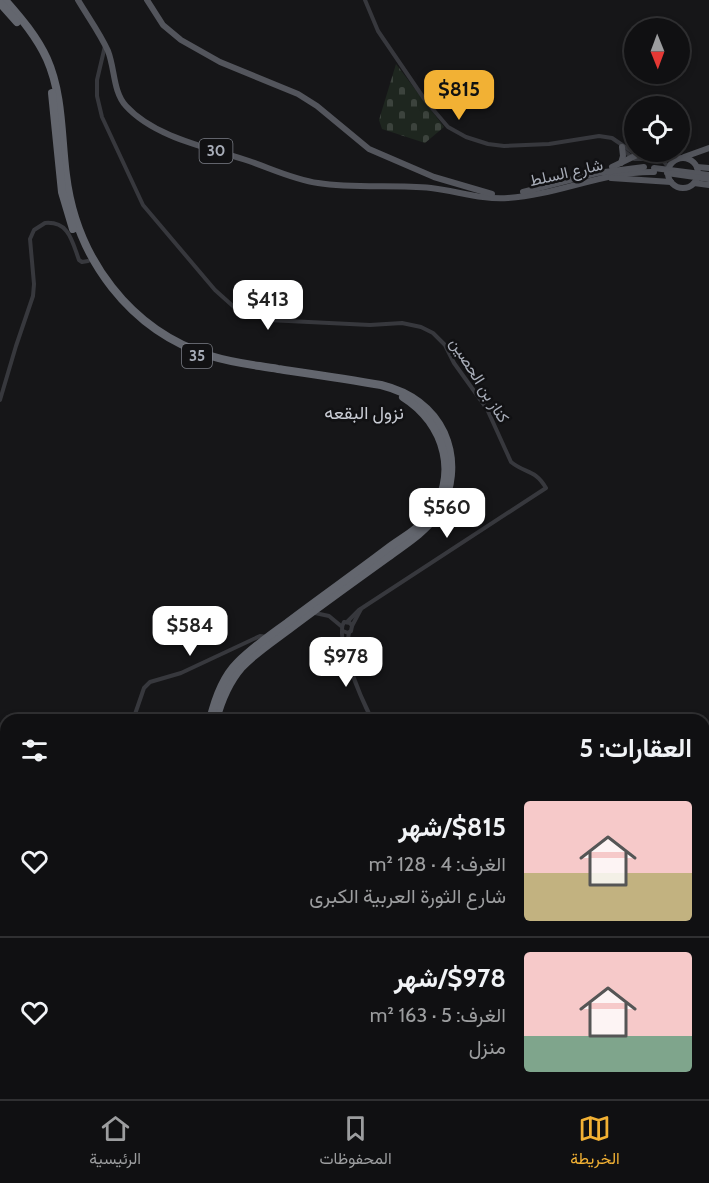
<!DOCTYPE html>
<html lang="ar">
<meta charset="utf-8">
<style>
:root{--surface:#101012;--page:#19191b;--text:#f1f3f6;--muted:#9c9d9f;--line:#303032;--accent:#f2b134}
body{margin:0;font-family:Cabin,Vazirmatn,sans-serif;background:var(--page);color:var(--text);direction:rtl;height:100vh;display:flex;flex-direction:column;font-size:22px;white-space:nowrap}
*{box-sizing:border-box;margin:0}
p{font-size:20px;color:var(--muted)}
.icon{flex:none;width:33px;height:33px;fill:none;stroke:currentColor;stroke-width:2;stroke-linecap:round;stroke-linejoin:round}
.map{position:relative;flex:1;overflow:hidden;direction:ltr}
.side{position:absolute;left:0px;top:714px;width:710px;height:386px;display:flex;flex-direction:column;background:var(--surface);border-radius:18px 18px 0 0;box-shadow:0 3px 9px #0003,0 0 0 2px var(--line);direction:rtl}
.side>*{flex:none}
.needle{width:39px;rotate:179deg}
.tools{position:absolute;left:624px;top:18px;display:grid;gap:12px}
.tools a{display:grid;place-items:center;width:66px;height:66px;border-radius:50%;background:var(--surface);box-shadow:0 3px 9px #0003,0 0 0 2px var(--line);font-size:30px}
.price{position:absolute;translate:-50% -51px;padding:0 14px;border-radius:12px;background:#fff;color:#222;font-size:20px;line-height:39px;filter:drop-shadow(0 2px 3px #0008)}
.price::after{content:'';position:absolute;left:50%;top:36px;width:18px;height:14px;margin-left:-9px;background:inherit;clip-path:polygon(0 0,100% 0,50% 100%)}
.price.current{background:var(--accent);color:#111}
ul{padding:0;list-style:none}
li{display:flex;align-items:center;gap:18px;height:150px;padding:0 18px}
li+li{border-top:2px solid var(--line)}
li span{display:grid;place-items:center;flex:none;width:168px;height:120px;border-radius:6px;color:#555}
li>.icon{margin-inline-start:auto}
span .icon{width:72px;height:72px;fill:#fffc;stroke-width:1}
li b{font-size:26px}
h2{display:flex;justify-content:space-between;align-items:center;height:72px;padding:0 18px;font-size:26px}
.tab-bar{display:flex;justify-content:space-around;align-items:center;height:84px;border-top:2px solid var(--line);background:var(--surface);font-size:16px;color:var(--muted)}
.tab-bar a{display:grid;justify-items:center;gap:3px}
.tab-bar .current{color:var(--accent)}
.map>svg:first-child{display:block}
.cemetery{fill:url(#cemetery-stones)}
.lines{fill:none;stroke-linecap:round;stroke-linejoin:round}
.minor{stroke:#37383d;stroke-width:4}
.major{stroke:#53555c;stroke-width:6}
.highway{stroke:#63666e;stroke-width:8}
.major-bridge{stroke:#53555c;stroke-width:6}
.labels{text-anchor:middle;stroke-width:5;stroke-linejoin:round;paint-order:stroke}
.shield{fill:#111113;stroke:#7b7e86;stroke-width:1.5}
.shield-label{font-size:15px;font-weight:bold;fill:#a8adb8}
.street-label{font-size:16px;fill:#a8adb8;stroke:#111113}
.neighbourhood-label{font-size:18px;fill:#c9ccd4;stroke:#111113}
</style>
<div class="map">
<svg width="709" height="1099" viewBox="0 0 709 1099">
<defs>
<pattern id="cemetery-stones" width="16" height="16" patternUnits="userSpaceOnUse" patternTransform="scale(1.5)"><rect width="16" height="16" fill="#1e261f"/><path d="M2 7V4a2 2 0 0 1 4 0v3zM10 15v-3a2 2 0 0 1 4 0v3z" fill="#3c433d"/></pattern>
</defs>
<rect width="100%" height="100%" fill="#161618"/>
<path class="cemetery" d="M 396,64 L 444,127 L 425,143 L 382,129 L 379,120 Z"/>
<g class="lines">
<g class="minor">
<path d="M 365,0 L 378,31 L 425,100 L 448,127 L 466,137 L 488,144 L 504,146 L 549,144 L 599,136 L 612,138 L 637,155 L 680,158"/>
<path d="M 105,46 L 97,80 L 97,96 L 102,117 L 143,205 L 215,290 L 234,307 L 268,320 L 370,325 L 402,323 L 421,327 L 433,333 L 445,345 L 454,363 L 487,409 L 511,462 C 526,474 535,469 546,488 L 359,610 L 347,622"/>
<path d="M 624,151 L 634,159 L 662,159 L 669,168"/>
<path d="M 0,400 L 16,346 L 33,296 L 34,284 L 30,239 L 34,230 L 45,223 C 69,221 72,241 79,260 L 82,262 L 88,261"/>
<path d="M 315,613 L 329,616 L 341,626"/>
<path d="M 352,626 L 361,609"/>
<path d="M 343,631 L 348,633 L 351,631 L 352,626 L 350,623 L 344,622 C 334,638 363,702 372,720"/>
<path d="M 346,649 L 349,633"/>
<path d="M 133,720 L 144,688 L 150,682 L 181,673 L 260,636 L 268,637"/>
<path d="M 0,803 L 6,801"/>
<path d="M 383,1094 L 383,1099"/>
<path d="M 332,1099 L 335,1094"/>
</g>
<g class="major">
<path d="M 78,0 C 88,17 100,33 108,51 C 115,69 113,92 126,106 C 155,138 210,148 249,161 C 272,169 295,180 318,183 C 356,189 394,184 431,188 C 457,191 482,200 508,198 C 558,195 604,171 654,172"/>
<path d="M 147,0 L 163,25 L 181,40 L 220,62 L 298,94 L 317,106 L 369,149 L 434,177 L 492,194"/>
<path d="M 684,157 L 709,148"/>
<circle cx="683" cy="173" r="15"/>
<path d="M 621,163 L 623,156 L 622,147"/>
<path d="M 612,167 L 637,155"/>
<path d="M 697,167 L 709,168"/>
<path d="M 611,178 L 671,182"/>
<path d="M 694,183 L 709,185"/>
<path d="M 523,192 L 597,173 L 644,167"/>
</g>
<g class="highway">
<path d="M 5,0 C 21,18 37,37 47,59 C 63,95 61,137 66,175 C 76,258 130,331 211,356 C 233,363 255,365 278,369 C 312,374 347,379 381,385 C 409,392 431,406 444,433 C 456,460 453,492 436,516 C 424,533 404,545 388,557 C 356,580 324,603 292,627 C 275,640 256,652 242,667 C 229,682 221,701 216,720"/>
<path d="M 0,3 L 17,22"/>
<path d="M 52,93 L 62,192 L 73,229"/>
<path d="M 210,720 C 215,699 222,678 237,663 C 252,648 270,635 287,623 C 320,598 354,574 387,549 C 400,539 416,531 427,518 C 461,478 445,423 403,397"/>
<path d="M 138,1099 L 149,1094"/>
<path d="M 151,1099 L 160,1094"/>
</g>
<g class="major-bridge">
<path d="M 654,168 L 709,175"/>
<path d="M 667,173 L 709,179"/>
</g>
</g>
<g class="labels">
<g class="shield">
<rect x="199.5" y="139" width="33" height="24" rx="4.5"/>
<rect x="182" y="344" width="30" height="24" rx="4.5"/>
</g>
<g class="shield-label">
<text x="216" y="156">30</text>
<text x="197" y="361">35</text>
</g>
<g class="street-label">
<text transform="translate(566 172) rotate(-13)" y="6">شارع السلط</text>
<text transform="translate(480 380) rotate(58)" y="6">كناز بن الحصين</text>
</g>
<g class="neighbourhood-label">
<text x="364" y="419">نزول البقعه</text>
</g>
</g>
</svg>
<div class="tools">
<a><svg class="needle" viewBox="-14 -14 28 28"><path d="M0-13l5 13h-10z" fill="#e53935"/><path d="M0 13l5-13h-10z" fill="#9c9d9f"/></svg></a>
<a><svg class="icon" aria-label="locate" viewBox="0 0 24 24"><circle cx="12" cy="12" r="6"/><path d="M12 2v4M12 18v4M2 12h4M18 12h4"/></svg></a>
</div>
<b class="price current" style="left:459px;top:121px">$815</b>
<b class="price" style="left:268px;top:331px">$413</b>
<b class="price" style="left:447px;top:539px">$560</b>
<b class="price" style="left:190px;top:657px">$584</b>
<b class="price" style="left:346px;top:688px">$978</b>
<section class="side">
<h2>العقارات: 5<svg class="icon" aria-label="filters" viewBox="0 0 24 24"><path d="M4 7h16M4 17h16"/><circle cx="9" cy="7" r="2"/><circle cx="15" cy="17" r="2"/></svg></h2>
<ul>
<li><span style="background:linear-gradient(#f6c9c9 60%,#c2b280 0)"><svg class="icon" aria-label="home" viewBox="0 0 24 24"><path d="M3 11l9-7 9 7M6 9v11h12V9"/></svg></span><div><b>$815/شهر</b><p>الغرف: 4 · 128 m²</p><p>شارع الثورة العربية الكبرى</p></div><svg class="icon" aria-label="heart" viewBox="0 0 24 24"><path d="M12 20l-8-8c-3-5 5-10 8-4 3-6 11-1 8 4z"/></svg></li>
<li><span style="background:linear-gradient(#f6c9c9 70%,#7fa58c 0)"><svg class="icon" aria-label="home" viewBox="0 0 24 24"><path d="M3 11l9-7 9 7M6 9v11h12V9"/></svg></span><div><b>$978/شهر</b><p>الغرف: 5 · 163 m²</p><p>منزل</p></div><svg class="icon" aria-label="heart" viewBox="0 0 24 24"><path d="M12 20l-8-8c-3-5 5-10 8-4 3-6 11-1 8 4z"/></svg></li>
</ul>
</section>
</div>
<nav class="tab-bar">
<a class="current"><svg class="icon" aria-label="map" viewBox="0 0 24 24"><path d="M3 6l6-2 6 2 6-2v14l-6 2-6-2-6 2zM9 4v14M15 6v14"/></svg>الخريطة</a>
<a><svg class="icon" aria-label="saved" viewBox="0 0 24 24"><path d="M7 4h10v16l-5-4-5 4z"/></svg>المحفوظات</a>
<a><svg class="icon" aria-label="home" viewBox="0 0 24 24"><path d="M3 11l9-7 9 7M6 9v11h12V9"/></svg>الرئيسية</a>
</nav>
